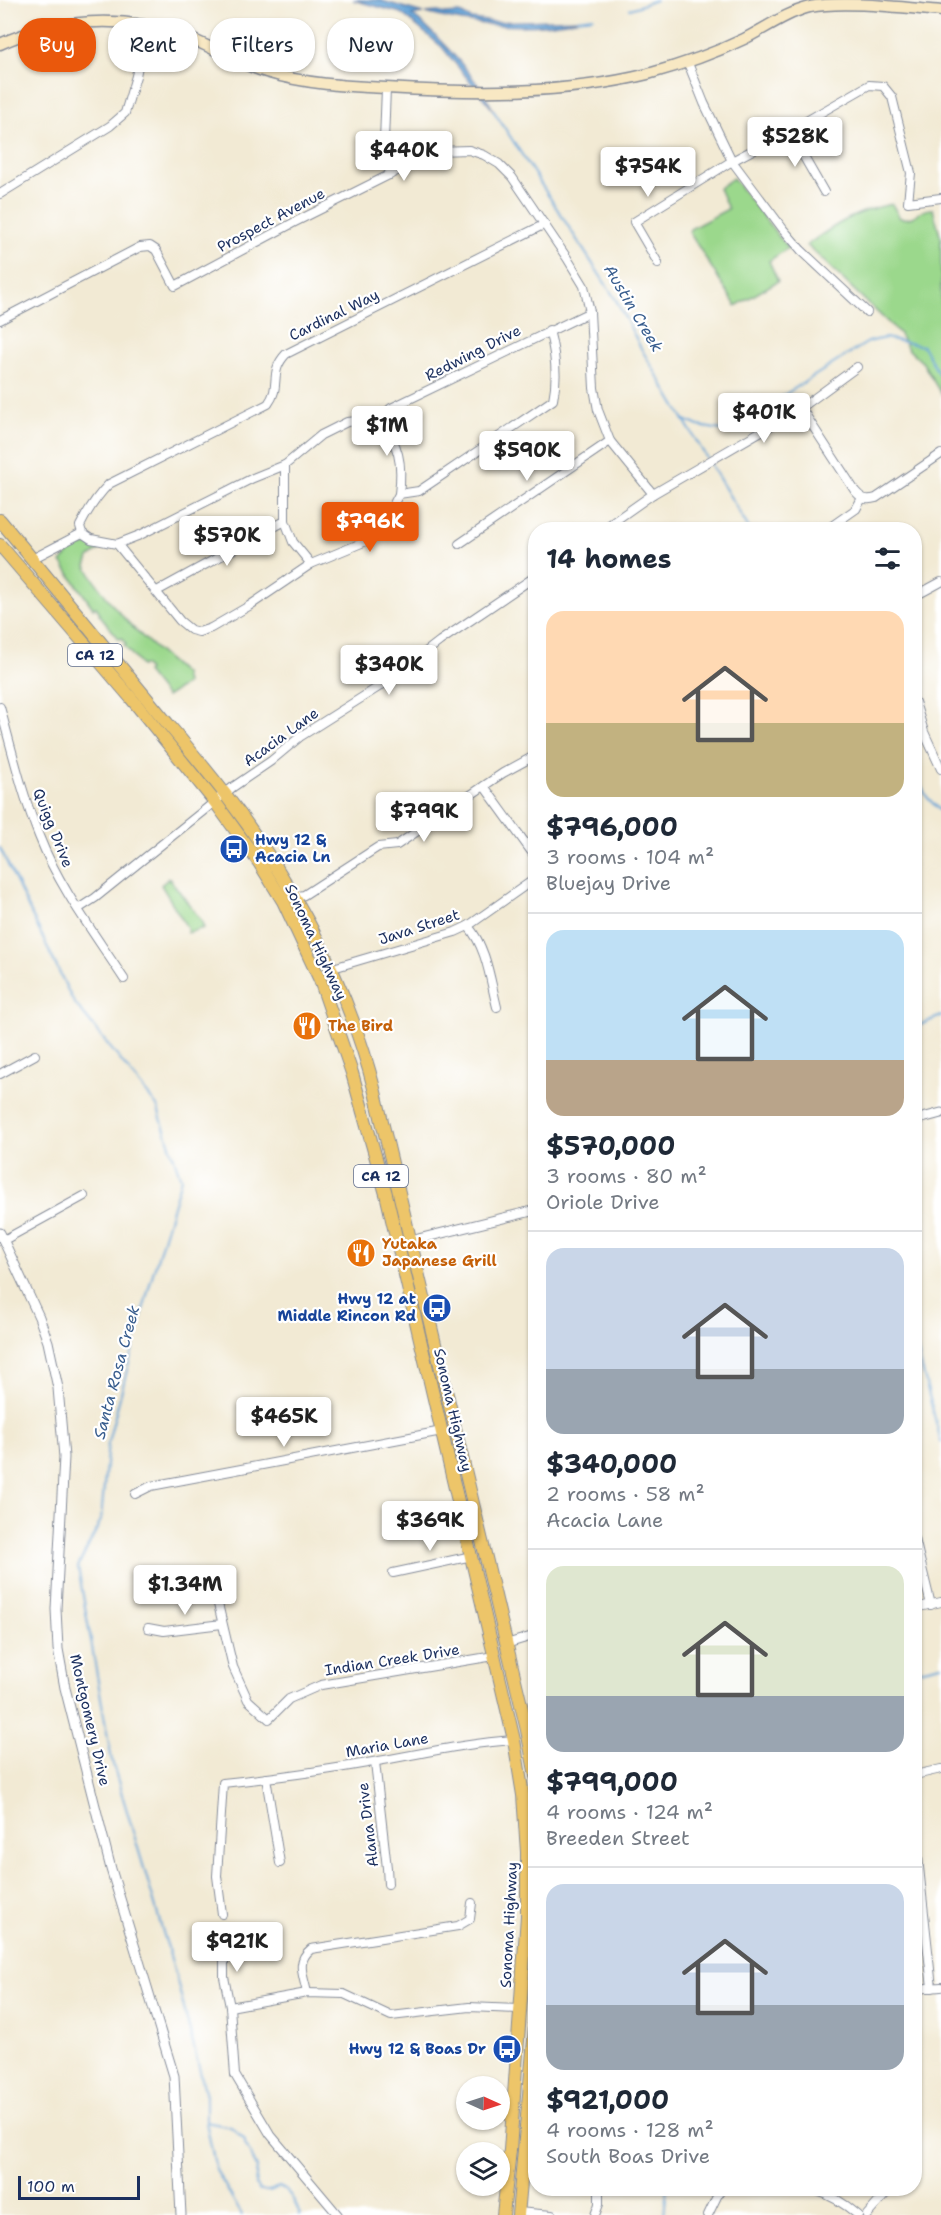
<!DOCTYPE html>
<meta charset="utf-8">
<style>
:root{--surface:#fff;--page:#f2f2f3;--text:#1f2937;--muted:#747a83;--line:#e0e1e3;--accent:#ea580c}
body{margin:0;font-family:"Shantell Sans",sans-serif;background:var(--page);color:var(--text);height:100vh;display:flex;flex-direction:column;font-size:22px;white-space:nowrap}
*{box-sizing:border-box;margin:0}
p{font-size:20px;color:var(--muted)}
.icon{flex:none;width:33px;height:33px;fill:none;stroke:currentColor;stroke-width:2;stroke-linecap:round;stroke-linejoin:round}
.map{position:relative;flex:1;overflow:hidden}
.drawer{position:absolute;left:528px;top:522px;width:394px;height:1674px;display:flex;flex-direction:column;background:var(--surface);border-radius:24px;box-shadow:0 2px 4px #0004}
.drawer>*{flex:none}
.guide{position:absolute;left:18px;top:18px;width:420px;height:54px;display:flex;gap:12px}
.needle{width:39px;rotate:93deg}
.buttons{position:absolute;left:456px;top:2076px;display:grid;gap:12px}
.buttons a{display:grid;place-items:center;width:54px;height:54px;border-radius:50%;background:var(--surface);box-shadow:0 2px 4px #0004;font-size:30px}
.scale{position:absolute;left:18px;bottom:15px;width:122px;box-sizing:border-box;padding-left:6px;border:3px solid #1b2f5e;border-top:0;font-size:16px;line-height:21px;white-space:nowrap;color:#1b2f5e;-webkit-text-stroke:4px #fff;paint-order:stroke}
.price{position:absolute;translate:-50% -51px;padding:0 14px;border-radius:6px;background:#fff;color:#222;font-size:20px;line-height:39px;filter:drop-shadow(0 2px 3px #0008)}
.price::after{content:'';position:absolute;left:50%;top:36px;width:18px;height:14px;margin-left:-9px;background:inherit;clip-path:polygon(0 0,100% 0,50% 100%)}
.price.current{background:var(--accent);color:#fff}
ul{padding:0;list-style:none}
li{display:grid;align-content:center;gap:12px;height:318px;padding:0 18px}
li+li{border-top:2px solid var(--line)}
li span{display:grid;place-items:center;height:186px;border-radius:18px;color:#555}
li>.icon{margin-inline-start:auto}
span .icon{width:108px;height:108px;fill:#fffc;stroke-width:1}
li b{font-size:26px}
h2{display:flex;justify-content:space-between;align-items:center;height:72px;padding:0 18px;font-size:26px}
.pill{padding:0 21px;border-radius:24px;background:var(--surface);box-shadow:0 2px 4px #0004;font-size:21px;line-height:54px}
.pill.current{background:var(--accent);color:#fff}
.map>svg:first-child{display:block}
.green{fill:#9bd88c;stroke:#5b8475;stroke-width:1.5}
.water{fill:#63a2d6;stroke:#3f689a;stroke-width:1.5}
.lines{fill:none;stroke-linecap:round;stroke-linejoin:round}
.stream{stroke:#63a2d6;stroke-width:2}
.minor-casing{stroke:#868c99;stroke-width:10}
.tertiary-casing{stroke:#868c99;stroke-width:11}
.secondary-casing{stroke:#868c99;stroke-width:13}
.primary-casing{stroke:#868c99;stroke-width:14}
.minor{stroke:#fff;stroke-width:8}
.tertiary{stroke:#fff;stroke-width:9}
.secondary{stroke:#f8e8c3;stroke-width:10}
.primary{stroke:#edc569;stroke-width:12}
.labels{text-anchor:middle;stroke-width:4.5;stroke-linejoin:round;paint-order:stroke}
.shield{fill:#fff;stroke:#5f6d8e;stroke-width:1.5}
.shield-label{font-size:14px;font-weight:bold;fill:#1b2f5e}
.street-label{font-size:15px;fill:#1b2f5e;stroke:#fff}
.transit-label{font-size:15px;font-weight:bold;fill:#164399;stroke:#fff;text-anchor:end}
.food-label{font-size:15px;font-weight:bold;fill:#c56008;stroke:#fff;text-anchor:start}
.water-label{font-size:16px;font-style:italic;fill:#385d8e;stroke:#fff}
</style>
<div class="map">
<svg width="941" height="2215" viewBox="0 0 941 2215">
<rect width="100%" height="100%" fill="#fff"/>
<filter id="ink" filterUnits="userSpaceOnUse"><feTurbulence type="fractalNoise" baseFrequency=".0167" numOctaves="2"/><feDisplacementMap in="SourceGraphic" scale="12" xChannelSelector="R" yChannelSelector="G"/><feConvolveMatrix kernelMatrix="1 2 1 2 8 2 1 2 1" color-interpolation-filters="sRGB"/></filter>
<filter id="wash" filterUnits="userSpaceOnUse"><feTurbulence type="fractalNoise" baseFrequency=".008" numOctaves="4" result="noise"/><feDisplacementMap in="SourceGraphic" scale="24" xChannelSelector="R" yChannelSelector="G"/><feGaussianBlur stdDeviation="1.35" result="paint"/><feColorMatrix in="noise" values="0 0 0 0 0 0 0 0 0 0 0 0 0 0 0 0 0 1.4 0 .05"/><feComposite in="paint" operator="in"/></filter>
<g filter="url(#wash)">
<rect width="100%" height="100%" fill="#f2ead4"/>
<g class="green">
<path d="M 733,178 L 788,248 L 769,261 L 778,281 L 736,306 L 689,232 L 690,229 L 728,209 L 719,188 Z"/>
<path d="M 892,204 L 900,218 C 917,221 918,208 933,209 L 941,238 L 941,394 L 923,363 L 908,349 L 899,333 L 807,245 C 836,224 856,211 892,204 Z"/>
<path d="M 90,544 L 99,546 L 100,549 L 89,558 L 86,566 C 113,613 144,639 184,674 L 186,684 L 166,697 L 146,672 L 148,670 L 144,665 L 141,666 L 124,645 L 126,644 L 122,638 L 119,639 L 99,614 L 100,613 L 96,607 L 93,608 L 61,562 L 76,546 Z"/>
<path d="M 169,878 L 201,920 L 204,928 L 187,933 L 188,929 L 161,885 Z"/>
</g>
<g class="water">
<path d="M 353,0 L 379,0 L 423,13 L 412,15 C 442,39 476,77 494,111 L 442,47 L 401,13 Z"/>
<path d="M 438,12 L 446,14 L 460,13 L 471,19 L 494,22 L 580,19 C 530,31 474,26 425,13 Z"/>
</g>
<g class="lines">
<g class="stream">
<path d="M 630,9 L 656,0"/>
<path d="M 577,19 L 593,17"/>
<path d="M 493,110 L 616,300 L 642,350 L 750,530"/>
<path d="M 683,419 L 698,426 L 727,431 L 868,342 L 885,338 L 923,346 L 941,378"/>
<path d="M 915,776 L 927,797 L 941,812"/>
<path d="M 0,848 L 73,1001 L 157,1106 L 181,1179 L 151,1280 L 108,1442 L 101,1520 L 78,1567 L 112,1761 L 174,1969 L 206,2095 L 206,2122 L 216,2170 L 242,2215"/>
<path d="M 915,1030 L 920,1025 L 941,1016"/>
<path d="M 915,1341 L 941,1442"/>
<path d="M 915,1671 L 941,1665"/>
<path d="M 206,2122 L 231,2127 L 245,2140 L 245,2144 L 257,2167 L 255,2185 L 260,2191 L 269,2191 L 279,2187 C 292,2192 295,2203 300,2215"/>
<path d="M 664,2215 L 667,2188"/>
</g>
</g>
</g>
<g filter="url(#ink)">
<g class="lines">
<g class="minor-casing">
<g id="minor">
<path d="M 688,63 L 704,103 L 732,161 L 783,229 L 801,250 L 867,312"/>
<path d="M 386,88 L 384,141 L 390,175"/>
<path d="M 789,131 L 824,192"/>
<path d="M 0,194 L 110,126 L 125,113 L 136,76 L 146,26"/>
<path d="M 658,263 L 634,222 L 732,161 L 789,131 L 869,85 L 883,86 L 892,97 L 911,173 L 908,202 L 941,198"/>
<path d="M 0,320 L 140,247 L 150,246 L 156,250 L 175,286 L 293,223 L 437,151 L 469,150 L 484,155 L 499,164 L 512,177 L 567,258 L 584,286 L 590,312 L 594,388 L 598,410 L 610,441 L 653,494"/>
<path d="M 801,408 L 855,491 C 862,499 866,501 876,498 L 941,454"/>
<path d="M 380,419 C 399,445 403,463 399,494"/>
<path d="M 285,465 L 285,521 L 293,542 L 311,564"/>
<path d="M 602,530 L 653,494 L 801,408 L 857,367"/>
<path d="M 826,530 L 856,509 L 862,498"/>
<path d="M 82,533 L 91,539 L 117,544 L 140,535 L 253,478 L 285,465 L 321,435 L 347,422 L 380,419 L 391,408 L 590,312"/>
<path d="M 117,544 L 180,621 L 191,630 L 199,632 L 211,628 L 249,606 L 311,564 L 364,542 L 390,511 L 399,494 L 419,491 L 553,400 C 558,377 555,352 549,330"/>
<path d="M 459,544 L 610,441"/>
<path d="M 32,559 L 82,533 L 80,526 C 88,510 96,497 109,484 L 268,404 C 282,385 268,373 286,354 L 545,224"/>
<path d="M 157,591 L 285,521"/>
<path d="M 915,596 L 941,582"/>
<path d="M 535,701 L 536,702"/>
<path d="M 915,702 L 924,732 L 941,769"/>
<path d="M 0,707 C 12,750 22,794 39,836 C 59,887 94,933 124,979"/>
<path d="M 484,786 L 536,858"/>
<path d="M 295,897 L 304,895 L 378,847 L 397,845 L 503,773 L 536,755"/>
<path d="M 78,909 L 95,898 L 233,787 L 271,761 L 301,736 L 388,681 L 440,641 L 536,576"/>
<path d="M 468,926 C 487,948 490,980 497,1007"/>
<path d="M 333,968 L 455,932 L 468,926 L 536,878"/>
<path d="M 0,1074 L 35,1055"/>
<path d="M 4,1240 L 84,1196"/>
<path d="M 135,1494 L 151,1486 L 442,1431"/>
<path d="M 915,1539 L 931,1605"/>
<path d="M 393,1573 L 472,1556"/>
<path d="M 213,1583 L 233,1667 L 248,1700 L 269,1719 L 289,1699 L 321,1685 L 494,1656"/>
<path d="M 915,1608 L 941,1602"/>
<path d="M 148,1628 L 164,1631 L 222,1624"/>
<path d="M 506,1644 L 536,1635"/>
<path d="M 375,1762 L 387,1868 L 388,1884"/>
<path d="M 915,1775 L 941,1769"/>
<path d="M 266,1778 L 280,1863"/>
<path d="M 915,1830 L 932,1988"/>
<path d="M 222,1914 L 217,1876 L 223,1783 C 273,1778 323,1771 373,1762 C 420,1754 466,1743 514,1740"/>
<path d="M 227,1939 L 224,1957 L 224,1977 L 230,2007 L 235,2075 L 270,2134 L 338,2215"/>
<path d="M 915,1989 L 941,1987"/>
<path d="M 307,1993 C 304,1976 295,1962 311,1949 L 458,1926 L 470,1919 L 472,1903"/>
<path d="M 230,2007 L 307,1993 L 344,1994 L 391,2016 L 469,2007 L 519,2009"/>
<path d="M 755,2188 C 802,2189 819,2182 858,2215"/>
<path d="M 518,2212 L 552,2215"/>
<path d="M 595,2215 L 599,2204 L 599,2188"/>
<path d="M 708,2215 L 721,2188"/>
<path d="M 867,2215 L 891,2188"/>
</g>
</g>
<g class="tertiary-casing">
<g id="tertiary">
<path d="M 915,1120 L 941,1113"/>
<path d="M 0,1233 L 39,1317 L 48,1342 L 58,1388 L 64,1457 L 56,1609 L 58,1649 L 65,1688 L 111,1869 L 174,2076 L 181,2215"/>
<path d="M 410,1241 L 536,1210"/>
</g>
</g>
<g class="secondary-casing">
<path id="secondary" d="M 0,44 C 55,19 123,14 181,35 C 210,45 236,63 266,72 C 305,84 345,86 386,88 C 473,93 563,95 648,74 C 681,65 713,54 744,39 C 766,28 786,13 810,7 C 844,0 905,8 941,11"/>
</g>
<g class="primary-casing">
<g id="primary">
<path d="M 0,520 C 51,582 102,644 153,706 C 177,735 202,764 225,794 C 294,884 347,981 375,1092 L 527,1730 L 536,1776"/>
<path d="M 0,545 L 131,698 L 215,802 L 260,864 L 283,901 L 320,980 L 352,1073 L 386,1194 L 514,1740 L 523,1795 L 527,1852 L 527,1916 L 510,2150 L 503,2215"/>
<path d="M 518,2215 L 536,2018"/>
</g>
</g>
<use href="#minor" class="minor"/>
<use href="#tertiary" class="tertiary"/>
<use href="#secondary" class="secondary"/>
<use href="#primary" class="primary"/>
</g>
</g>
<defs>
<g id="bus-disc" transform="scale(1.5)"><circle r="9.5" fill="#1a4fb4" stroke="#fff"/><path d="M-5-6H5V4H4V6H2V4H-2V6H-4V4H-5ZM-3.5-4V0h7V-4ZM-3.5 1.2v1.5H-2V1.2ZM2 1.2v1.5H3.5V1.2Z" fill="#fff"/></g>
<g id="restaurant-disc" transform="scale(1.5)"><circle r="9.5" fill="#e8710a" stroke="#fff"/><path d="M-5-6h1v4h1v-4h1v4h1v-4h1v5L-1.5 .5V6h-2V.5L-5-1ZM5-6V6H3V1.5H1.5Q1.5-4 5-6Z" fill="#fff"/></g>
</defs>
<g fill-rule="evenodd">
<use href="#bus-disc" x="234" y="849"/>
<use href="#restaurant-disc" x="307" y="1026"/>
<use href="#restaurant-disc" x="361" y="1253"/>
<use href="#bus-disc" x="437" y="1308"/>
<use href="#bus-disc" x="507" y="2049"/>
</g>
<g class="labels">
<g class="shield">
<rect x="68" y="644" width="54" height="22" rx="4.5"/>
<rect x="354" y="1165" width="54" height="22" rx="4.5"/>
</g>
<g class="shield-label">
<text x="95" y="660">CA 12</text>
<text x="381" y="1181">CA 12</text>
</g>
<g class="street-label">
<text transform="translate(271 220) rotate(-28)" y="5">Prospect Avenue</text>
<text transform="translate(334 315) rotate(-26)" y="5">Cardinal Way</text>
<text transform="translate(473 353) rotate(-27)" y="5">Redwing Drive</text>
<text transform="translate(281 737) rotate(-36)" y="5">Acacia Lane</text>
<text transform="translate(53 828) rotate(68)" y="5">Quigg Drive</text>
<text transform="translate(419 927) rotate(-18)" y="5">Java Street</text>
<text transform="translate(316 942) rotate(65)" y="5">Sonoma Highway</text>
<text transform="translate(453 1410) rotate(77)" y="5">Sonoma Highway</text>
<text transform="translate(392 1660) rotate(-9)" y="5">Indian Creek Drive</text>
<text transform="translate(90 1720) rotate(77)" y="5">Montgomery Drive</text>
<text transform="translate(387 1745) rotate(-10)" y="5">Maria Lane</text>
<text transform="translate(368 1825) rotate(-97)" y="5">Alana Drive</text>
<text transform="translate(509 1925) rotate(-87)" y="5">Sonoma Highway</text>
</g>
<g class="transit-label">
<text x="255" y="845" text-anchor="start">Hwy 12 &amp;<tspan x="255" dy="17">Acacia Ln</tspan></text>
<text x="416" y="1304">Hwy 12 at<tspan x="416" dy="17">Middle Rincon Rd</tspan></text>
<text x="486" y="2054">Hwy 12 &amp; Boas Dr</text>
</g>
<g class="food-label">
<text x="328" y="1031">The Bird</text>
<text x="382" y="1249">Yutaka<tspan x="382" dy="17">Japanese Grill</tspan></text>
</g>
<g class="water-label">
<text transform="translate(634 308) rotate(59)" y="6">Austin Creek</text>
<text transform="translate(116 1372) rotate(-75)" y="6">Santa Rosa Creek</text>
</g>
</g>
</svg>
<div class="buttons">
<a><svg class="needle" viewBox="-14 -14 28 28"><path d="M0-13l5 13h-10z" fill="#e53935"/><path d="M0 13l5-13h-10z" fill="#747a83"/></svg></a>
<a><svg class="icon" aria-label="layers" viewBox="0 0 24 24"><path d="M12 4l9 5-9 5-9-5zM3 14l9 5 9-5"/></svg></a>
</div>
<div class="scale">100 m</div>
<b class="price" style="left:795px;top:168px">$528K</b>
<b class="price" style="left:404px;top:182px">$440K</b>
<b class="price" style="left:648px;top:198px">$754K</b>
<b class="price" style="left:764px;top:444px">$401K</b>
<b class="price" style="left:387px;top:457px">$1M</b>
<b class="price" style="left:527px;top:482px">$590K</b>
<b class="price current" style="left:370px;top:553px">$796K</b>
<b class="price" style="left:227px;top:567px">$570K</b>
<b class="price" style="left:389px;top:696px">$340K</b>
<b class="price" style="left:424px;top:843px">$799K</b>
<b class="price" style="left:284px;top:1448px">$465K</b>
<b class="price" style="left:430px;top:1552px">$369K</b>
<b class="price" style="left:185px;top:1616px">$1.34M</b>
<b class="price" style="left:237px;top:1973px">$921K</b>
<div class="guide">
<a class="pill current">Buy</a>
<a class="pill">Rent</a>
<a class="pill">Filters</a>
<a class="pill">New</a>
</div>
<section class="drawer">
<h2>14 homes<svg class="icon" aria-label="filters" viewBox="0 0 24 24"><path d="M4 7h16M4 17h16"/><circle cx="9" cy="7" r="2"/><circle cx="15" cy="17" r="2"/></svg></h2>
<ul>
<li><span style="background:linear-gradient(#ffd9b3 60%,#c2b280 0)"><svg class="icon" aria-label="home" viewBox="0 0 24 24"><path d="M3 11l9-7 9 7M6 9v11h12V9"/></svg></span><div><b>$796,000</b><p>3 rooms · 104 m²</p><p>Bluejay Drive</p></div></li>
<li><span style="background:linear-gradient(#bfe0f5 70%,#b9a48a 0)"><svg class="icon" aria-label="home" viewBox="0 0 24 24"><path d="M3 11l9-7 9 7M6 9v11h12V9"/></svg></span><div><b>$570,000</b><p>3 rooms · 80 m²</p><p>Oriole Drive</p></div></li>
<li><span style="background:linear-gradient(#c9d6e8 65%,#9aa5b1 0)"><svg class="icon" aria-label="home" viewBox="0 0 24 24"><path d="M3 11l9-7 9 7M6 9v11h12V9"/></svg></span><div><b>$340,000</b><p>2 rooms · 58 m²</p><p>Acacia Lane</p></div></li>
<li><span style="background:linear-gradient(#dfe7d0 70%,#9aa5b1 0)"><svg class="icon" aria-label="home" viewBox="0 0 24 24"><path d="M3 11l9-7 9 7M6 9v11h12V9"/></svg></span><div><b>$799,000</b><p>4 rooms · 124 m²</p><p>Breeden Street</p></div></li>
<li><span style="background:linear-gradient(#c9d6e8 65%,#9aa5b1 0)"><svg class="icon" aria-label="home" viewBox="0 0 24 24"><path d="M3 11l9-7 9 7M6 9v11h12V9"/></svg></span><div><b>$921,000</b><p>4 rooms · 128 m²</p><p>South Boas Drive</p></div></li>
</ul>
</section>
</div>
